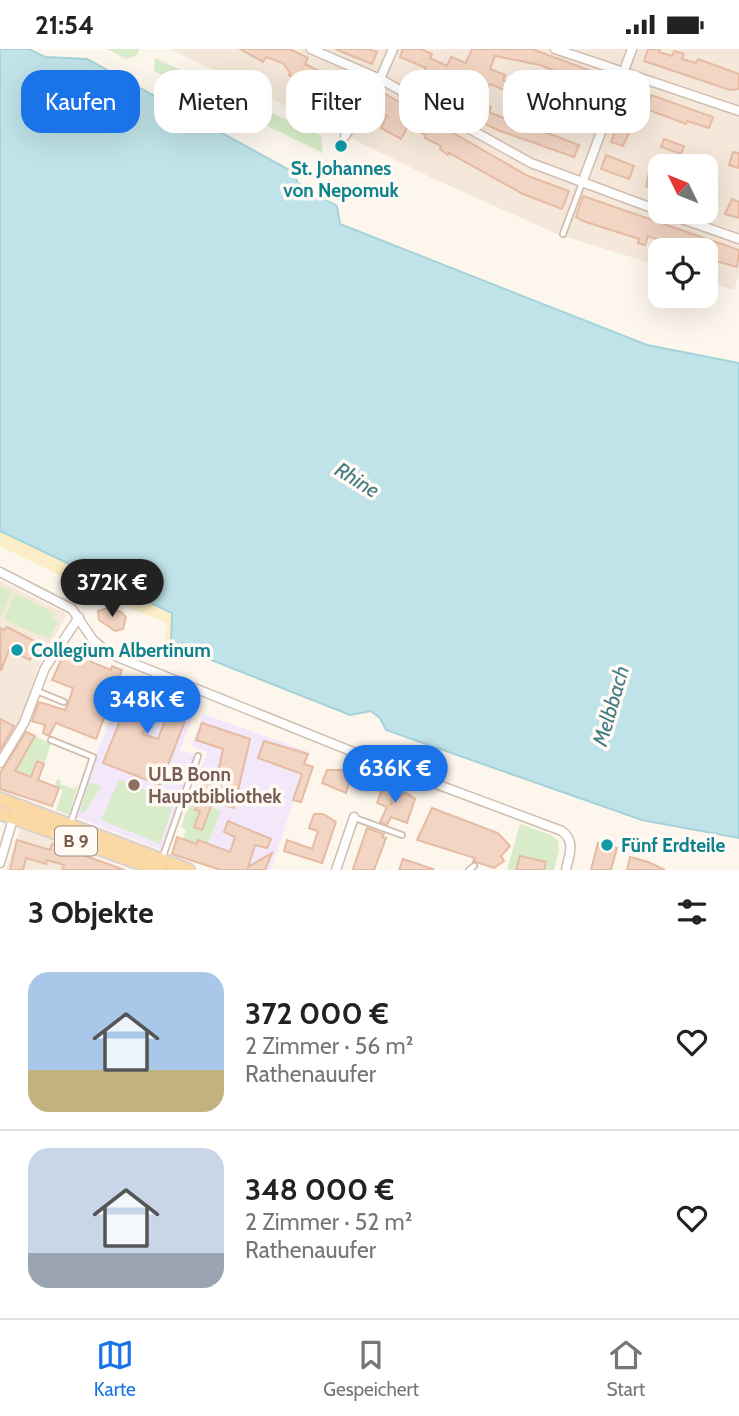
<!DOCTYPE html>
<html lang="de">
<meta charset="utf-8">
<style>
:root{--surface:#fff;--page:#f2f2f2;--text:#222;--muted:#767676;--line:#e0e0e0;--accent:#1a73e8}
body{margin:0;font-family:Cabin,sans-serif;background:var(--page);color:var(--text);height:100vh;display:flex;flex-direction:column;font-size:26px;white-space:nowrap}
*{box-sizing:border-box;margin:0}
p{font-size:23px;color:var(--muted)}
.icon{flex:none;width:38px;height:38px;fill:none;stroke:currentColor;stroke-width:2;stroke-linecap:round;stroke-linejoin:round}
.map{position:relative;height:821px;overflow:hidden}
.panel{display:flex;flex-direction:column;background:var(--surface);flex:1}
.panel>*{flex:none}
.top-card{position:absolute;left:21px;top:21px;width:698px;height:63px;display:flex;gap:14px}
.needle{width:46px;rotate:313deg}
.controls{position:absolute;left:648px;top:105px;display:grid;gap:14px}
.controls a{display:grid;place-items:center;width:70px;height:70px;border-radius:14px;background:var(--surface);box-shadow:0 7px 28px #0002;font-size:35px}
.price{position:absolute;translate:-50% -60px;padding:0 16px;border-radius:24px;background:var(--accent);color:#fff;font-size:23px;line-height:46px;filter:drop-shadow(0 2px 4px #0008)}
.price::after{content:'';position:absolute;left:50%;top:42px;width:21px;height:16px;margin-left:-10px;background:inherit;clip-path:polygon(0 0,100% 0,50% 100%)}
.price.on{background:#222;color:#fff}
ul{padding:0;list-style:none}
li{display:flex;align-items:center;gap:21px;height:175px;padding:0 28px}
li+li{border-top:2px solid var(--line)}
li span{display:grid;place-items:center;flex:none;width:196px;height:140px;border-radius:21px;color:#555}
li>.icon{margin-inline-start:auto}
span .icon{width:84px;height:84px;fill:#fffc;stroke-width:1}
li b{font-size:30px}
h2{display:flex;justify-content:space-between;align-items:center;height:84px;padding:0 28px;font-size:30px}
.chip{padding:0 24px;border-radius:21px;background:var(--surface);box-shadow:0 7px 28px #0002;font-size:24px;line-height:63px}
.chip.on{background:var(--accent);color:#fff}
.status{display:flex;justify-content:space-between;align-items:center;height:49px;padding:0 35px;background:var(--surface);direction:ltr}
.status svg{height:19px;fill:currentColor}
.tab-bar{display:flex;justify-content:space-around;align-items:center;height:98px;border-top:2px solid var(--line);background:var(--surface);font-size:19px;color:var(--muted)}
.tab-bar a{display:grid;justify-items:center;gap:4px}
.tab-bar .on{color:var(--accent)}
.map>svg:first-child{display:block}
.residential{fill:#f5e8da;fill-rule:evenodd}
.education{fill:#f3e8fa}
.green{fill:#d8ecc9}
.sand{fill:#fcefc7}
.water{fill:#bfe3e8;stroke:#a5d3da;stroke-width:2}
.building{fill:#f3d5c3;stroke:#e6bba3;stroke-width:2;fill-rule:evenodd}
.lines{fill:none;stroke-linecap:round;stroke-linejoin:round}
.service-casing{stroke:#d1beb0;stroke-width:8}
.minor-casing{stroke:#d1beb0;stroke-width:11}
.primary-casing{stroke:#dad1cd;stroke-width:16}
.service{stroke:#fff;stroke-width:4.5}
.minor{stroke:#fff;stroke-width:8}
.primary{stroke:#fbd9a5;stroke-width:12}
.culture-dot{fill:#0f9aa8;stroke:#fffaf3;stroke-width:2.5}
.education-dot{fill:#8d6e63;stroke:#fffaf3;stroke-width:2.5}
.labels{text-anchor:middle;stroke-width:7;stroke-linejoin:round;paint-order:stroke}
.shield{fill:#fffaf3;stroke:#a28b7f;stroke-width:2}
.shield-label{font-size:18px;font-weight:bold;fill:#7a5c4d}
.culture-label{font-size:19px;font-weight:bold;fill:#0d838f;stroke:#fffaf3;text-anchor:start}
.education-label{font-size:19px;font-weight:bold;fill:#785e54;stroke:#fffaf3;text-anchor:start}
.water-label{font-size:21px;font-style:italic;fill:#437c86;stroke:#fffaf3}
</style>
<div class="status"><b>21:54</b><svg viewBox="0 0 49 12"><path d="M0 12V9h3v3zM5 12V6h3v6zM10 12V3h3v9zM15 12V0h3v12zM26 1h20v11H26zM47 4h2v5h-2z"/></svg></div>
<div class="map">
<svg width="739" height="821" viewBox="0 0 739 821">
<rect width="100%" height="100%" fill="#fdf6ec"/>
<g class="residential">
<path d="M 170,0 L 739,0 L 739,224 L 734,241 L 705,232 L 705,201 L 660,201 L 660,217 L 557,185 L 432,129 ZM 660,117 L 705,117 L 705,163 L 660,163 Z"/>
<path d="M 0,532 L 67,565 L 39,616 L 20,673 L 0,703 Z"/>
<path d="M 20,780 L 130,821 L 6,821 Z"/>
</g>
<g class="education">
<path d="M 128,628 L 198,656 L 180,701 L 195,706 L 162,801 L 71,766 Z"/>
<path d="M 203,665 L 309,703 L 271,821 L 221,821 L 202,813 L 220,762 L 190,751 L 207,703 L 192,697 Z"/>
</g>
<g class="green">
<path d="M 107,0 L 140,0 L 136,7 L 126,10 Z"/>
<path d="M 155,9 L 321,87 L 323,104 L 154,22 Z"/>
<path d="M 0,537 L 11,543 L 0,569 Z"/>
<path d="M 15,544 L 55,564 L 52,569 L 58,572 L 49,590 L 4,571 Z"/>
<path d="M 35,687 L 51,695 L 44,715 L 38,713 L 31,729 L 15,722 Z"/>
<path d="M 57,730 L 61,731 L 60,735 L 74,740 L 78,735 L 69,766 L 56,761 L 63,741 L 55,737 Z"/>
<path d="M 119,731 L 162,748 L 166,740 L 177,744 L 160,795 L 101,771 Z"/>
<path d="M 89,733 L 102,737 L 84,764 L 80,763 Z"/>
<path d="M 190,751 L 198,754 L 196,761 L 208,765 L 211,758 L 221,762 L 208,795 L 197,796 L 183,790 L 186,781 L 181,778 Z"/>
<path d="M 520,775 L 551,786 L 558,792 L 559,802 L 554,821 L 507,821 Z"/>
</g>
<path class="sand" d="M 0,482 L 172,565 L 171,595 L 164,593 L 167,574 L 110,551 L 0,497 Z"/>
<path class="water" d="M 0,0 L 29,0 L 45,8 L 87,10 L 293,123 L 298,134 L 337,157 L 340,175 L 647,296 L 739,314 L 739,789 L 642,771 L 386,681 L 380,669 L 371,662 L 350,666 L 171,595 L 172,564 L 0,482 Z"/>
<g class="building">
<path d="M 240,0 L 290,0 L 308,9 L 305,15 L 331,28 L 344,32 L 347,27 L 355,31 L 353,37 L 358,40 L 353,50 L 356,51 L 350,62 L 327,45 L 289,26 L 290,24 L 283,14 L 266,8 L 263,13 Z"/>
<path d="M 335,0 L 368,0 L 377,3 L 372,15 Z"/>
<path d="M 403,0 L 421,0 L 432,5 L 430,9 L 447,17 L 451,8 L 466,14 L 472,0 L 532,0 L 605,27 L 600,40 L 540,16 L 495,7 L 490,20 L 505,26 L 503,31 L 530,40 L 535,31 L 541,33 L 523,75 L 579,96 L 574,108 L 500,82 L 436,51 L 444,34 L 423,25 L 426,19 L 400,8 ZM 490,35 L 522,48 L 511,72 L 489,63 L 491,58 L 467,51 L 472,38 L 481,42 L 483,37 L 488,38 Z"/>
<path d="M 648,0 L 660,0 L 659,3 L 672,7 L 674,2 L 684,5 L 682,10 L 696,14 L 698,10 L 739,25 L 739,40 L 730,41 L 644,12 Z"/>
<path d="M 380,42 L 528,127 L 569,142 L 562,160 L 523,145 L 449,104 L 448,106 L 440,100 L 441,97 L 425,89 L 426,86 L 408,77 L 401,90 L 381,79 L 387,67 L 371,58 Z"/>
<path d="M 635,45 L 650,50 L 651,46 L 713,68 L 709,79 L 687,72 L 686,75 L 641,58 L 623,97 L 611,93 L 628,50 L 632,52 Z"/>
<path d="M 664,90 L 684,97 L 681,105 L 661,98 Z"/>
<path d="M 733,103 L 739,104 L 739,119 L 729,116 Z"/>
<path d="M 606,106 L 634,117 L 629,130 L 601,120 Z"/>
<path d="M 650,119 L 660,122 L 660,142 L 646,137 Z"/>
<path d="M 705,145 L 716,149 L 712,160 L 705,158 Z"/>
<path d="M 583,147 L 739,201 L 737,218 L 705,209 L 705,201 L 687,201 L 648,187 L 645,196 L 638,194 L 639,190 L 583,172 L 576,168 Z"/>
<path d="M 732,150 L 739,153 L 739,169 L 725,165 Z"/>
<path d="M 108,559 L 121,563 L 126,568 L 123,580 L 115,582 L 99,571 L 98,562 Z"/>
<path d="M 7,578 L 38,594 L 30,611 L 9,601 L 1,622 L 0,579 L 4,581 Z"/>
<path d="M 67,598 L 93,608 L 91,613 L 111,621 L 112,617 L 122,621 L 96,690 L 56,674 L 49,687 L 43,684 L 45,676 L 32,672 L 39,653 L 65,661 L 68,655 L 73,639 L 52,631 Z"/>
<path d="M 134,637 L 190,659 L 160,736 L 103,714 ZM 151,666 L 165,671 L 158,690 L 143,685 Z"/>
<path d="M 0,670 L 14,677 L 0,701 Z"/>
<path d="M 202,674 L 250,690 L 234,759 L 213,752 L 202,781 L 194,778 L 200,762 L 195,761 L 200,754 L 205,731 L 216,733 L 223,700 L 196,691 Z"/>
<path d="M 26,683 L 35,687 L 15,722 L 31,728 L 37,712 L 44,715 L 38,731 L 59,739 L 52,757 L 0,740 L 0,724 Z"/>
<path d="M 264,692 L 308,705 L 304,715 L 313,718 L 301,753 L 293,751 L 302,725 L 258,709 Z"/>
<path d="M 327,721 L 345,721 L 351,728 L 346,744 L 322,734 Z"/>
<path d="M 384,735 L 395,739 L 391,755 L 405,743 L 415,750 L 407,774 L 391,768 L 387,776 L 380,773 L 387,758 L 377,754 Z"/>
<path d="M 432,759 L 498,784 L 510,797 L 501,807 L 504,812 L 494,819 L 473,812 L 475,809 L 417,791 Z"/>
<path d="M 314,765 L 323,765 L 336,773 L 322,814 L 284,802 L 287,791 L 312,800 L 318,782 L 309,779 Z"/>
<path d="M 228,772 L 271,790 L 267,799 L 255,796 L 248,818 L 272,804 L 265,821 L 221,821 L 172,805 L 177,788 L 197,795 L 198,791 L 230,803 L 235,788 L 224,783 Z"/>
<path d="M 367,779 L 384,785 L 382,788 L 386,789 L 374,821 L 357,821 L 353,820 Z"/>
<path d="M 17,791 L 50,801 L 52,795 L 124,821 L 62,821 L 64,816 L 47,811 L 46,815 L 26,809 L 23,821 L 10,821 Z"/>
<path d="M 598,794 L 617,799 L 611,821 L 591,821 Z"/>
<path d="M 520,807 L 546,813 L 544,821 L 516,821 Z"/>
<path d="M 630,808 L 648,813 L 665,821 L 627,821 Z"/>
<path d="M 403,810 L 433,820 L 432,821 L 399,821 Z"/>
</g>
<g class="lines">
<g class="service-casing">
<g id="service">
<path d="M 563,185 L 582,134"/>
<path d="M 37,642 L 64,653"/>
<path d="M 51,691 L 93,708 L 70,776"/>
<path d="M 355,769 L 402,786"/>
<path d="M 162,810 L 198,707"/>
<path d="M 469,821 L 474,817"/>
</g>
</g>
<g class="minor-casing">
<g id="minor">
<path d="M 311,0 L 380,30 L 531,114 L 660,162"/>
<path d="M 555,0 L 739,62"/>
<path d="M 345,87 L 380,30 L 393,0"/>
<path d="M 582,134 L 632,0"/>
<path d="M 662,163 L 739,190"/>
<path d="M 0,523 L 72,560 L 93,591 L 110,605 L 388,717 L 562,782 C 576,793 569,806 566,821"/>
<path d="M 0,714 L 24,674 L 45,619 L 79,568"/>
<path d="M 0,814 L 14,766"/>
<path d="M 336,821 L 354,768"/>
</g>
</g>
<g class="primary-casing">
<g id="primary">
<path d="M 0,750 L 188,821"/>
<path d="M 0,764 L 159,821"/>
</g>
</g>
<use href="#service" class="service"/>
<use href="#minor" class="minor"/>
<use href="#primary" class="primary"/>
</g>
<g class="culture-dot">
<circle cx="341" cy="97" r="7"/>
<circle cx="17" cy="601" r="7"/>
<circle cx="607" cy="796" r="7"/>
</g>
<circle class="education-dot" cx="134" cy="736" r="7"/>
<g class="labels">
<rect class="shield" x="55" y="777.5" width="42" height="29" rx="5"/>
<g class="shield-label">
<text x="76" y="798">B 9</text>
</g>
<g class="culture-label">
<text x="341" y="126" text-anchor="middle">St. Johannes<tspan x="341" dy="22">von Nepomuk</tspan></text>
<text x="31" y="608">Collegium Albertinum</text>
<text x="621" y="803">Fünf Erdteile</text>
</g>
<g class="education-label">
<text x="148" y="732">ULB Bonn<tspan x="148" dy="22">Hauptbibliothek</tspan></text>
</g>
<g class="water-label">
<text transform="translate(357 431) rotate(32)" y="7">Rhine</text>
<text transform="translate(611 657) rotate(-74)" y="7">Melbbach</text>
</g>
</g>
</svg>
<div class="controls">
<a><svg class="needle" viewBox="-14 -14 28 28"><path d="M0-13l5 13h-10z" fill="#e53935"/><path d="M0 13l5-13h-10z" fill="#767676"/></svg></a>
<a><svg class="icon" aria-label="locate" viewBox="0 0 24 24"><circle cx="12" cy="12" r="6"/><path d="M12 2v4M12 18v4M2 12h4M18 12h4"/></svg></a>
</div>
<b class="price on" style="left:112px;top:570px">372K €</b>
<b class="price" style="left:147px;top:687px">348K €</b>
<b class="price" style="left:395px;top:756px">636K €</b>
<div class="top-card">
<a class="chip on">Kaufen</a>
<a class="chip">Mieten</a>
<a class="chip">Filter</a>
<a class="chip">Neu</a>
<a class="chip">Wohnung</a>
</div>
</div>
<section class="panel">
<h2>3 Objekte<svg class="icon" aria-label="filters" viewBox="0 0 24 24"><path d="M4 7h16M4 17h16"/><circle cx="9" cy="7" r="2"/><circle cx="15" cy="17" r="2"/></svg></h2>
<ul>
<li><span style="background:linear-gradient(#a9c7e8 70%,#c2b280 0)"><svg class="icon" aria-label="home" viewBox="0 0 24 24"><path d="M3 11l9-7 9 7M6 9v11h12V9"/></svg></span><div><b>372 000 €</b><p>2 Zimmer · 56 m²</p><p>Rathenauufer</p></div><svg class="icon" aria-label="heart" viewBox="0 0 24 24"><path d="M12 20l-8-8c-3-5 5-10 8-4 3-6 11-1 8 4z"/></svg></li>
<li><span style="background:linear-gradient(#c9d6e8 75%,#9aa5b1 0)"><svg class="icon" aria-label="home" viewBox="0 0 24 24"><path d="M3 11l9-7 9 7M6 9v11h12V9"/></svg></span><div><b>348 000 €</b><p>2 Zimmer · 52 m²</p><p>Rathenauufer</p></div><svg class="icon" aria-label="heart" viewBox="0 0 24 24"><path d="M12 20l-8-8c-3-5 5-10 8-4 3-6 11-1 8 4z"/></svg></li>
</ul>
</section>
<nav class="tab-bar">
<a class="on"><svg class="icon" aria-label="map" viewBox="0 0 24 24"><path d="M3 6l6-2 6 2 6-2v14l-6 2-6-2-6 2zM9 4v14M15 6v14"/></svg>Karte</a>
<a><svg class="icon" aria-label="saved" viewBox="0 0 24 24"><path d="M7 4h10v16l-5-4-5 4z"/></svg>Gespeichert</a>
<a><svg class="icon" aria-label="home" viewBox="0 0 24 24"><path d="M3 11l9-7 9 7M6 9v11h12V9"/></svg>Start</a>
</nav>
